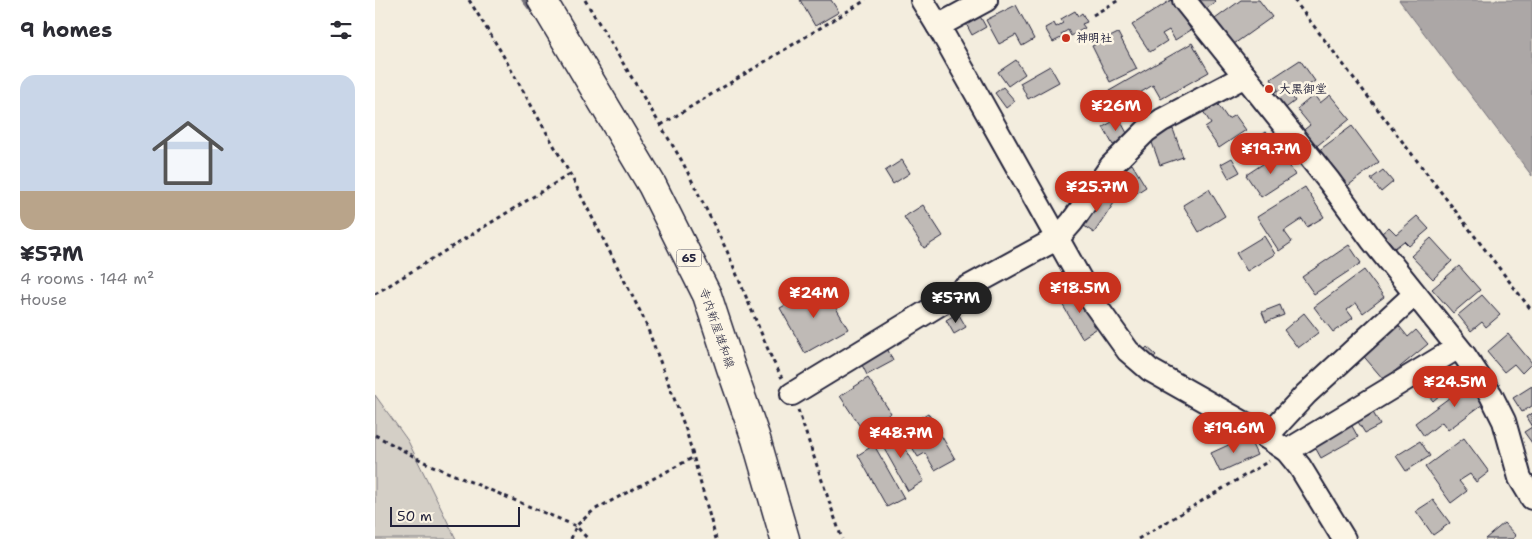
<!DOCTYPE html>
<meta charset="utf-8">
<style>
:root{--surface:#fff;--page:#f2f2f3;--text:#2b2b33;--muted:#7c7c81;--line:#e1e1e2;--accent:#c8321e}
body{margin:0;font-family:"Shantell Sans","Klee One",sans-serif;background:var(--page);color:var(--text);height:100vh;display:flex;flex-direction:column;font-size:19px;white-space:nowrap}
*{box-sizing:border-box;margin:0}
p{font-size:16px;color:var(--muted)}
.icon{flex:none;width:28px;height:28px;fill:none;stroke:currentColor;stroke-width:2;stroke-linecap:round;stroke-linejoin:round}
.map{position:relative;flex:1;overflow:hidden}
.details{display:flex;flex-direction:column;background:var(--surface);width:375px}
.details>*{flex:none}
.scale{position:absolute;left:15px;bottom:12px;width:130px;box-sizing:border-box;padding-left:5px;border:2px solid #22223b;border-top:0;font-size:14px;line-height:18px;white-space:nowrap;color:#22223b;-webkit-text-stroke:4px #fcf5e5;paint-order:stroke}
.price{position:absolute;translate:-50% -42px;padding:0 11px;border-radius:18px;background:var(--accent);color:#fff;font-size:16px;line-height:32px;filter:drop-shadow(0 1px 2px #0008)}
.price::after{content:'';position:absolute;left:50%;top:30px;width:15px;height:11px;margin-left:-8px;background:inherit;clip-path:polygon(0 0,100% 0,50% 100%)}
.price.active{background:#222;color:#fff}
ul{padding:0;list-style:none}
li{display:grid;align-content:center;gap:10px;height:265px;padding:0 20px}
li+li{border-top:1px solid var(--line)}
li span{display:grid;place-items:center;height:155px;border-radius:15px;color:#555}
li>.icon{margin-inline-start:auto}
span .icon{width:90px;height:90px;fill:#fffc;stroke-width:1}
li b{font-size:21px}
h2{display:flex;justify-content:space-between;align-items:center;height:60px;padding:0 20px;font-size:21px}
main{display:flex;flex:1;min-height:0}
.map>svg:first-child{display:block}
.green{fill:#d4cfc6;stroke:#7b7880}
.water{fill:#aca7a6;stroke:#75727b}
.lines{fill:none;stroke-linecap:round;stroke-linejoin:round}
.stream{stroke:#75727b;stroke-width:5}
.building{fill:#bfbab6;stroke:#22223b}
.minor-casing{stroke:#22223b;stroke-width:26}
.major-casing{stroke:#22223b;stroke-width:31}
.path{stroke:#22223b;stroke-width:3;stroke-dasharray:4 4;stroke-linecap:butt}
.minor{stroke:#fcf5e5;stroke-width:22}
.major{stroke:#fcf5e5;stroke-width:28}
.poi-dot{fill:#c8321e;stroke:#fcf5e5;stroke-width:2}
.labels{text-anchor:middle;stroke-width:5;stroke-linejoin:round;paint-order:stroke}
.shield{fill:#fcf5e5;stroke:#63616e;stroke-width:1}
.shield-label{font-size:11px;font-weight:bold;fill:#22223b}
.poi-label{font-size:12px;font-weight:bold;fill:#22223b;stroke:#fcf5e5;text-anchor:start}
.street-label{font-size:12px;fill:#22223b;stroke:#fcf5e5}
</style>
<main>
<section class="details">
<h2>9 homes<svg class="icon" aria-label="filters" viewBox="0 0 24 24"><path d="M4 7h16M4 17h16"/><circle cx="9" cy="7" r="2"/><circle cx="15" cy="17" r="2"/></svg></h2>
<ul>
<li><span style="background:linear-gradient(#c9d6e8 75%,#b9a48a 0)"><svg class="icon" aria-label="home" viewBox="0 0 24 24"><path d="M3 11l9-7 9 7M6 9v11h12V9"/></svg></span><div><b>¥57M</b><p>4 rooms · 144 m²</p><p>House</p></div></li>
</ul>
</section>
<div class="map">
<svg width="1157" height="539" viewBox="0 0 1157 539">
<rect width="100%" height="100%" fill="#f3edde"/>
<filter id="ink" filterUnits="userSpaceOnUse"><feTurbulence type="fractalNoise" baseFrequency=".02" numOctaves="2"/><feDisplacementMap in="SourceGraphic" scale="10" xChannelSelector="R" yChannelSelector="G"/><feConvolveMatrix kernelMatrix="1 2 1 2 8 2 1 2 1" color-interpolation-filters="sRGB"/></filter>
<g filter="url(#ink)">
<path class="green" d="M 0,395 L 33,441 L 81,539 L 0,539 Z"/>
<path class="water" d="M 1024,0 L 1157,0 L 1157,176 Z"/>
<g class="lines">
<path class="stream" d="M 149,0 L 159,13"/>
</g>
<g class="building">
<path d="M 425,0 L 456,0 L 464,12 L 440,26 Z"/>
<path d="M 796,0 L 816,30 L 800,40 L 794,30 L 787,34 L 792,41 L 775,52 L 757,25 Z"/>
<path d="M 822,0 L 839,0 L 841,2 L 829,10 Z"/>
<path d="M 866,0 L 884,0 L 897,17 L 859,44 L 840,19 Z"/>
<path d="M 641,5 L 659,39 L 647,46 L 641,35 L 624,44 L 611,20 Z"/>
<path d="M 602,11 L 611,27 L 597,35 L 588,18 Z"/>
<path d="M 700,11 L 703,16 L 707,13 L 712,22 L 707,24 L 710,28 L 696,36 L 693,30 L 686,34 L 688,37 L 678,42 L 670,28 L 679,23 L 681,27 L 688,23 L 686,19 Z"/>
<path d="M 743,33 L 762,69 L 735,82 L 717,46 Z"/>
<path d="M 817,43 L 834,72 L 786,99 L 778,85 L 738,109 L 729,94 Z"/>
<path d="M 641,60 L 650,74 L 633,86 L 623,72 Z"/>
<path d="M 925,60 L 940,81 L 917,96 L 920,101 L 908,110 L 897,94 L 903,90 L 896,79 Z"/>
<path d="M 675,66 L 684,82 L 653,99 L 645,83 Z"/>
<path d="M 628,87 L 640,101 L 631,108 L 620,93 Z"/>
<path d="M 939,95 L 945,103 L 955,95 L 975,119 L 938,149 L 925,133 L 935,125 L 922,109 Z"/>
<path d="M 841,102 L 853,119 L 860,115 L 871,130 L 844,148 L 830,128 L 836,124 L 828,111 Z"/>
<path d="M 744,118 L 754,137 L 738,145 L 728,127 Z"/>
<path d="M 977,126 L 1004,162 L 970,188 L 943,151 Z"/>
<path d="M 798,129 L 808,157 L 785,165 L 775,137 Z"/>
<path d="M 891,132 L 903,148 L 886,161 L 873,145 Z"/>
<path d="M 906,152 L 920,175 L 886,197 L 871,175 Z"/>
<path d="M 857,158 L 865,172 L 854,178 L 846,164 Z"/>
<path d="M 527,160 L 535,173 L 518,184 L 510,171 Z"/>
<path d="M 757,164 L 771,187 L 752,199 L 738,176 Z"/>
<path d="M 1008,170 L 1018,182 L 1006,192 L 996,179 Z"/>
<path d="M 930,187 L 949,217 L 932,227 L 927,219 L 909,231 L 917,242 L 904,251 L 882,217 Z"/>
<path d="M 834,189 L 850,216 L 824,232 L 808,205 Z"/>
<path d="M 724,193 L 739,203 L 719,233 L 705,223 Z"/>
<path d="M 548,205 L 568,236 L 549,248 L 529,217 Z"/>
<path d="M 1042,216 L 1054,229 L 1034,246 L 1029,241 L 1020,248 L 1007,233 L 1014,227 L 1021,234 Z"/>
<path d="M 889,236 L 900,254 L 872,271 L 861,253 Z"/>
<path d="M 1056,238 L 1077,261 L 1058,279 L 1036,256 Z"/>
<path d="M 974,245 L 986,263 L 939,294 L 927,277 Z"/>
<path d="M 1084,266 L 1105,290 L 1078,313 L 1057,289 Z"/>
<path d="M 989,270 L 1009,297 L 988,313 L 981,303 L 972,310 L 978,318 L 958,332 L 939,307 Z"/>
<path d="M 448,285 L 473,329 L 430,353 L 405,308 Z"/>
<path d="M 696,290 L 700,297 L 703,295 L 727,325 L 707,338 L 683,297 Z"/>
<path d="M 1107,295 L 1125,315 L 1111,327 L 1107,322 L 1096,331 L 1083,315 Z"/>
<path d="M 905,305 L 909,315 L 891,322 L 887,312 Z"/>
<path d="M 583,313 L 591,327 L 579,334 L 571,320 Z"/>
<path d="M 929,313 L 944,332 L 923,348 L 909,330 Z"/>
<path d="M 1021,322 L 1033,337 L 1041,330 L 1053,344 L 1009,380 L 985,352 Z"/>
<path d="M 1133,334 L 1157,363 L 1147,373 L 1139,364 L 1129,372 L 1112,352 Z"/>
<path d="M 772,347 L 781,355 L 776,361 L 767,353 Z"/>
<path d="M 512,348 L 518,361 L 492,375 L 485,361 Z"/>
<path d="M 1065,362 L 1081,381 L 1058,401 L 1042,381 Z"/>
<path d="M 493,378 L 516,413 L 488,431 L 465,396 Z"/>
<path d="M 1101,378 L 1116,398 L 1073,430 L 1067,422 L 1049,436 L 1040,423 Z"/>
<path d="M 1157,386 L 1157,406 L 1147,412 L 1138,398 Z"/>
<path d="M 994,405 L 1005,425 L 990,433 L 978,414 Z"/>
<path d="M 553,413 L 580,459 L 560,470 L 550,453 L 543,457 L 526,429 Z"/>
<path d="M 1157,413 L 1157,427 L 1151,417 Z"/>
<path d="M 973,419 L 983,437 L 946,458 L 936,440 Z"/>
<path d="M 1157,427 L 1157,443 L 1149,432 Z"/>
<path d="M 519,428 L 549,481 L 533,491 L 503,438 Z"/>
<path d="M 873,436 L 882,455 L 845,472 L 836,453 Z"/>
<path d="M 1089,438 L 1114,472 L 1101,482 L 1095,474 L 1084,481 L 1092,491 L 1076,503 L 1050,467 Z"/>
<path d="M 1045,441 L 1055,456 L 1031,471 L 1021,456 Z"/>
<path d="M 499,445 L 529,498 L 512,507 L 483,455 Z"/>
<path d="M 1058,500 L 1075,523 L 1058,535 L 1041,511 Z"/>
<path d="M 1129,523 L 1141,536 L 1137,539 L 1110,539 Z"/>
</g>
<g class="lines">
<g class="minor-casing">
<g id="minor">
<path d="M 547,0 L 569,36 L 718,302 L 753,351 L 775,370 L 878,428 L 912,451 L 925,467 L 969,539"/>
<path d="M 809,0 L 954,181 L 997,240 L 1090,356 L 1116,395 L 1129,421 L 1145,478 L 1157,498"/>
<path d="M 563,26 L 611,0"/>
<path d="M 417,394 L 588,290 L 683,238 L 697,222 L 736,166 L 771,131 L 787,120 L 870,76"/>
<path d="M 891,437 L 931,394 L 1040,294"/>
<path d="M 912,451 L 1082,348"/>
</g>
</g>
<g class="major-casing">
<path id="major" d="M 167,0 L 277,185 L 332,295 L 356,368 L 381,439 L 410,539"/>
</g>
<g class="path">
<path d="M 94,0 L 125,50 L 195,174 L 269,319 L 311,430 L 341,539"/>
<path d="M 210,0 L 307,161 L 352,251 L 397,359 L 407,378"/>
<path d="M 919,0 L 1157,311"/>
<path d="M 718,15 L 744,0"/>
<path d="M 286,125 L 491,0"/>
<path d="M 0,294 L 195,174"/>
<path d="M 423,410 L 467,539"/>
<path d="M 0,435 L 53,464 L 201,526 L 213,539"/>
<path d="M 196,539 L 201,526 L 219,510 L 319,457"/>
<path d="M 763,539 L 894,461"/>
</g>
<use href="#minor" class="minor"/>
<use href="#major" class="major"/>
</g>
</g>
<g class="poi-dot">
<circle cx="691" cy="38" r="5"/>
<circle cx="894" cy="89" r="5"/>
</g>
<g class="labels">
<rect class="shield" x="301.5" y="249.5" width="25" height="17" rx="4"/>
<g class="shield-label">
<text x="314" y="262">65</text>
</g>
<g class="poi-label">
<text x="701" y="42">神明社</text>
<text x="904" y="93">大黒御堂</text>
</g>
<g class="street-label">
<text transform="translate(342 328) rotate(71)" y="4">寺内新屋雄和線</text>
</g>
</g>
</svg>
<div class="scale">50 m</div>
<b class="price" style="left:741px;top:132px">¥26M</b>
<b class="price" style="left:896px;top:175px">¥19.7M</b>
<b class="price" style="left:722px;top:213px">¥25.7M</b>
<b class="price" style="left:705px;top:314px">¥18.5M</b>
<b class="price" style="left:439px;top:319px">¥24M</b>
<b class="price active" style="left:581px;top:324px">¥57M</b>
<b class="price" style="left:1080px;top:408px">¥24.5M</b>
<b class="price" style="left:859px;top:454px">¥19.6M</b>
<b class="price" style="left:526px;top:459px">¥48.7M</b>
</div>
</main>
